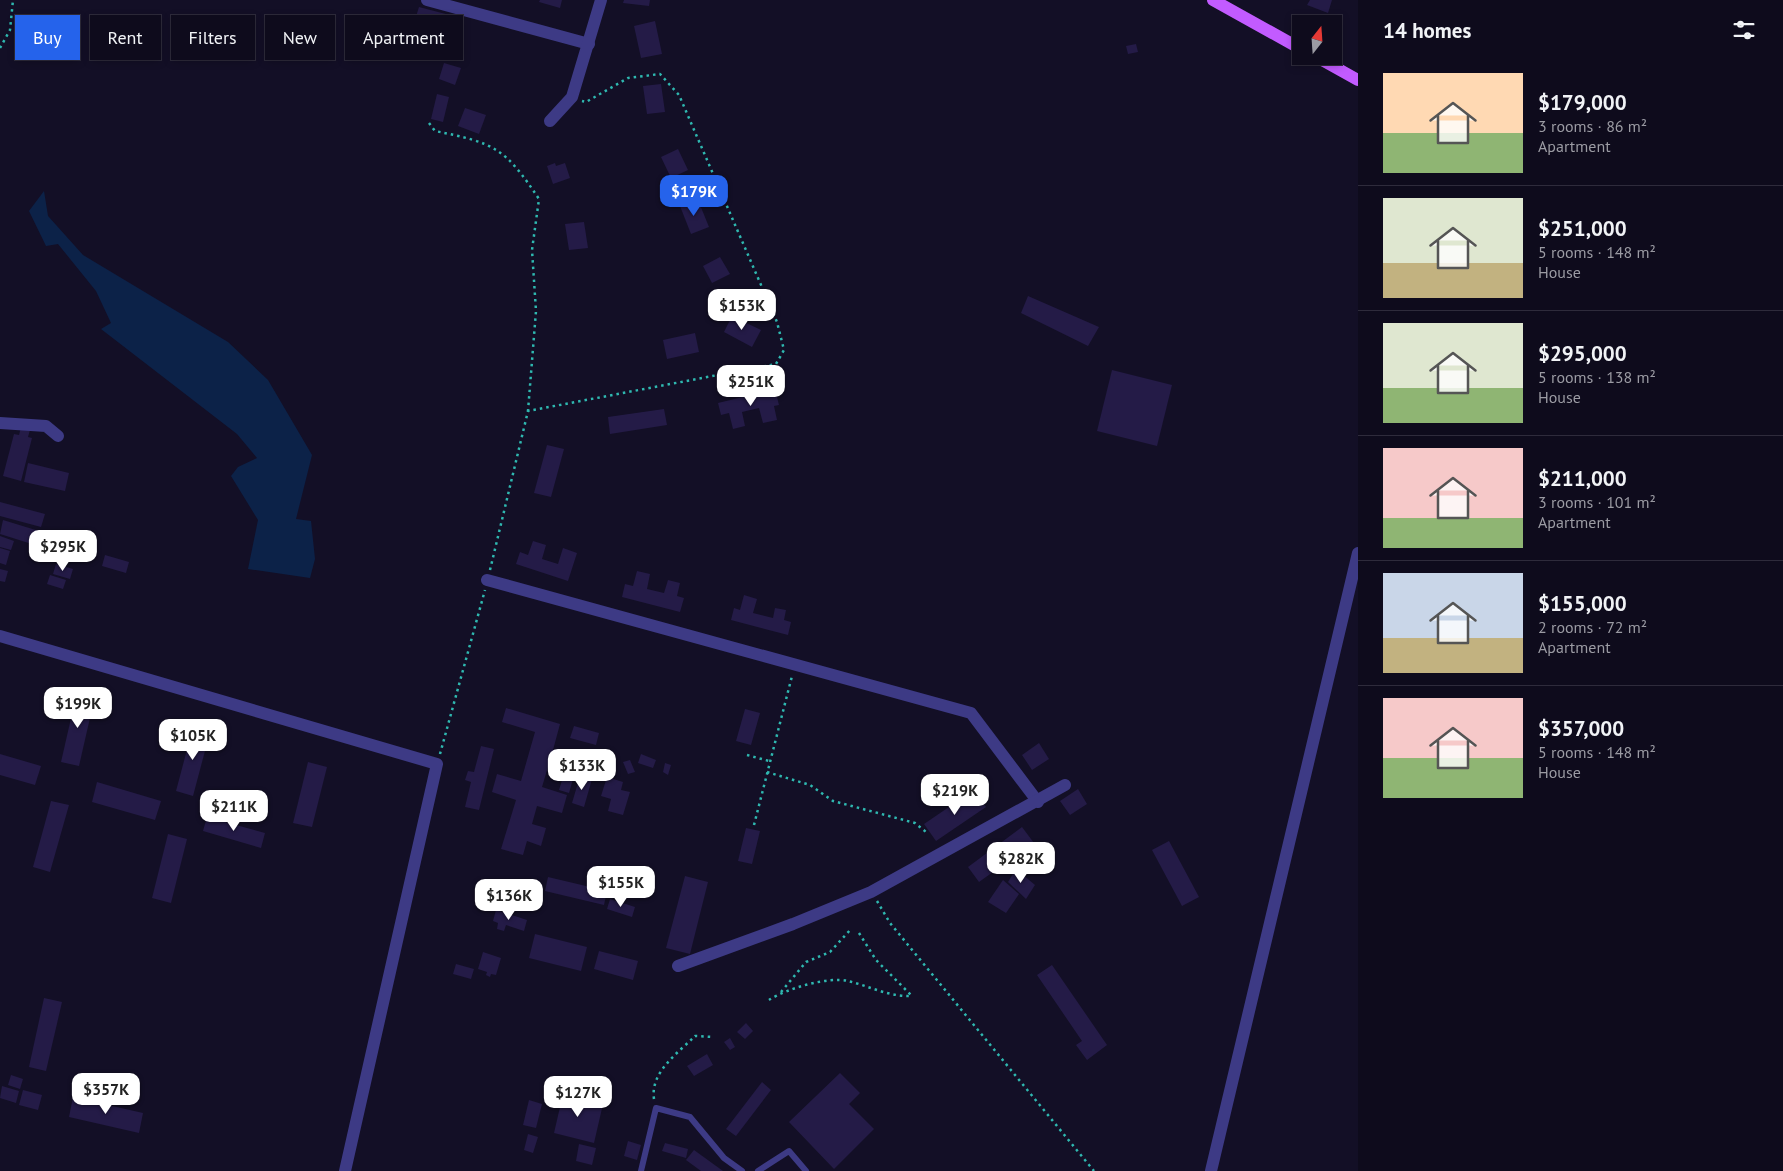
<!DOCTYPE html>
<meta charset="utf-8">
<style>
:root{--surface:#0e0b1c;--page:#171425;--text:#f1f3f6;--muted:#9b9ba3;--line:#2e2b3b;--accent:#2563eb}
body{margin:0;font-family:"PT Sans",sans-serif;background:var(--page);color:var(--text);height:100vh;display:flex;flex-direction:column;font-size:19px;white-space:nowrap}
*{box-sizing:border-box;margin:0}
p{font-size:16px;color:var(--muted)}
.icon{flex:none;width:28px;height:28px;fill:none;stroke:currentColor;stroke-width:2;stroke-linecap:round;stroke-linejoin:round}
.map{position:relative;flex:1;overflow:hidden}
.side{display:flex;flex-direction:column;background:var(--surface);width:425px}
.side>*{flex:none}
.banner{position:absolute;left:15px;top:15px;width:475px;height:45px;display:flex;gap:10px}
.needle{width:32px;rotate:17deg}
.tools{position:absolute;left:1292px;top:15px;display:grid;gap:10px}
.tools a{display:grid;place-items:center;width:50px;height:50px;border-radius:0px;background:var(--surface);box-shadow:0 2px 8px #0003,0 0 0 1px var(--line);font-size:25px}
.price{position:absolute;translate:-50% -42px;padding:0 11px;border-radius:10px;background:#fff;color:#222;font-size:16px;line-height:32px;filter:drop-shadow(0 1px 2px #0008)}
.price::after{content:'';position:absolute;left:50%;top:30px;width:15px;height:11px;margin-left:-8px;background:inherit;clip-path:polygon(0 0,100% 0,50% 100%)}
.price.selected{background:var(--accent);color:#fff}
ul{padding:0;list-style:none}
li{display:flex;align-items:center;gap:15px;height:125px;padding:0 25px}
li+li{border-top:1px solid var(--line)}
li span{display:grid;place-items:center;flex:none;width:140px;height:100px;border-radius:0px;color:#555}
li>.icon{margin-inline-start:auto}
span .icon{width:60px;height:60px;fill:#fffc;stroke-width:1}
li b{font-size:21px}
h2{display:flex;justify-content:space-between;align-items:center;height:60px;padding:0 25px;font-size:21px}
.chip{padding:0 18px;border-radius:0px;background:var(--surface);box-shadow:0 2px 8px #0003,0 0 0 1px var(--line);font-size:18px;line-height:45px}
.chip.selected{background:var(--accent);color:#fff}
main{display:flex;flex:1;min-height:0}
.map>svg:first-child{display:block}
.water{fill:#0c2248}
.building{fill:#241b47}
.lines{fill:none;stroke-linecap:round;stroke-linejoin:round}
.path{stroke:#2fb8b0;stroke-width:2.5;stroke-dasharray:2.5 4;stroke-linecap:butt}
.service{stroke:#3d3a85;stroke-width:6}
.minor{stroke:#3d3a85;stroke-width:12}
.primary{stroke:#c25bff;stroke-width:12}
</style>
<main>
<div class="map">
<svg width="1358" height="1171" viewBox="0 0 1358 1171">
<rect width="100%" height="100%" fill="#130f26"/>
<path class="water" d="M 44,191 L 48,216 L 83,255 L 228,342 L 268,380 L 312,455 L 296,519 L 311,521 L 315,559 L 310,578 L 248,569 L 258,520 L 231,476 L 238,467 L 257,458 L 237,434 L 101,329 L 111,323 L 96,291 L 58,244 L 46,246 L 29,211 Z"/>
<g class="building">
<path d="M 540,0 L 562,0 L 560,8 L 539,2 Z"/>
<path d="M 624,0 L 650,0 L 649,6 L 623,3 Z"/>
<path d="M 1310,0 L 1332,0 L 1328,13 L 1307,5 Z"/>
<path d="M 419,7 L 461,18 L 457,31 L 415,20 Z"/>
<path d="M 655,21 L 662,54 L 641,58 L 634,26 Z"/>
<path d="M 1136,44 L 1138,52 L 1128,54 L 1126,46 Z"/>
<path d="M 444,63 L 461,68 L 455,85 L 439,79 Z"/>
<path d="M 661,84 L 665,112 L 647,114 L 643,86 Z"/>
<path d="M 437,94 L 449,97 L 443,122 L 431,119 Z"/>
<path d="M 465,108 L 486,115 L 479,134 L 458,126 Z"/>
<path d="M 678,149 L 688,170 L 671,178 L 661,157 Z"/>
<path d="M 555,163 L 556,166 L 565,163 L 570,178 L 553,184 L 547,166 Z"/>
<path d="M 698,200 L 709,227 L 691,234 L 680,206 Z"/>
<path d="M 584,222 L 588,248 L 569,250 L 565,224 Z"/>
<path d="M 720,257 L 730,274 L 712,283 L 703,266 Z"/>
<path d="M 1028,296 L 1099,327 L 1088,346 L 1021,313 Z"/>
<path d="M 732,316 L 761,330 L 752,347 L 724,332 Z"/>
<path d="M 695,333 L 699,352 L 667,359 L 663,340 Z"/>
<path d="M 1112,370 L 1172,385 L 1157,446 L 1097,431 Z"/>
<path d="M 775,389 L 779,405 L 774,406 L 777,420 L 763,423 L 759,408 L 742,412 L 745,426 L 733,429 L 729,413 L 721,415 L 718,403 Z"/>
<path d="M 664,409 L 667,425 L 610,434 L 608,417 Z"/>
<path d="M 21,427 L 30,430 L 28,437 L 32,438 L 21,481 L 3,476 L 14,434 L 19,435 Z"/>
<path d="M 547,445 L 564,449 L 551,497 L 534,493 Z"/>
<path d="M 28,463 L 69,473 L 65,491 L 24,482 Z"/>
<path d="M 0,502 L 45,514 L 41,527 L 0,516 Z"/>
<path d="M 3,520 L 39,531 L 35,545 L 0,534 Z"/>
<path d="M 0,536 L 14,541 L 11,550 L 0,547 Z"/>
<path d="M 533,541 L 546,545 L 542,559 L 558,564 L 563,548 L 577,553 L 568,581 L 516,564 L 520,552 L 528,555 Z"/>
<path d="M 0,548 L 10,551 L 6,565 L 0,563 Z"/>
<path d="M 105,555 L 129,562 L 126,573 L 102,566 Z"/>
<path d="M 56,564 L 73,569 L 70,579 L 53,574 Z"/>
<path d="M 0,569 L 8,571 L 5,582 L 0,581 Z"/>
<path d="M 637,571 L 650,574 L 647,589 L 664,593 L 668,580 L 680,583 L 677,596 L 684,598 L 680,612 L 622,597 L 625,584 L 633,586 Z"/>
<path d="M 50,575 L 66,580 L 63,589 L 47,584 Z"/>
<path d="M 744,595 L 757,599 L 753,613 L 773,618 L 775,608 L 786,610 L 784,620 L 791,622 L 788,635 L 731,620 L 734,608 L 740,610 Z"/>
<path d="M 77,692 L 95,696 L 79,766 L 61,762 Z"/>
<path d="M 506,708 L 560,724 L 553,750 L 577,757 L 572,774 L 548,767 L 542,787 L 567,795 L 562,813 L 537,806 L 532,824 L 546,828 L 541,846 L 527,841 L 523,855 L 501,849 L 516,800 L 492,792 L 497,774 L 521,781 L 535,732 L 502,722 Z"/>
<path d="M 745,709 L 760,713 L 751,745 L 736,741 Z"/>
<path d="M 574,726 L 599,733 L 596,745 L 570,738 Z"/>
<path d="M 193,727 L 210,732 L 193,796 L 176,791 Z"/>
<path d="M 1039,743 L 1049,759 L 1032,770 L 1022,755 Z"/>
<path d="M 481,746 L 494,749 L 479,810 L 465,807 L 471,782 L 465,780 L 468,771 L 474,772 Z"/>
<path d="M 0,754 L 41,766 L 35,785 L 0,775 Z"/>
<path d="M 641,754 L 656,760 L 653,768 L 638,763 Z"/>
<path d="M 630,760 L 635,772 L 628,774 L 623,762 Z"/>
<path d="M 308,762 L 327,767 L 312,827 L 293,823 Z"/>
<path d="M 665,763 L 671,765 L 668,775 L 663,772 Z"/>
<path d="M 580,776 L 592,779 L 584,807 L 572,803 Z"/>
<path d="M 563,777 L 573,779 L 569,793 L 559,790 Z"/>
<path d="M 607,777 L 623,782 L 621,790 L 630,792 L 623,815 L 608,811 L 611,799 L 601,796 Z"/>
<path d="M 97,782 L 161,801 L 155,820 L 92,802 Z"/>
<path d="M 1078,789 L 1087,804 L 1070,815 L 1060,801 Z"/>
<path d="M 974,790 L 986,807 L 936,841 L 924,824 Z"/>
<path d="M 51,801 L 69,805 L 50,872 L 33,867 Z"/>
<path d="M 207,817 L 265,833 L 261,848 L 203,831 Z"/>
<path d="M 1022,827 L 1034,843 L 979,882 L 968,867 Z"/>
<path d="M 746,828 L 760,831 L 752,864 L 738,861 Z"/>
<path d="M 168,834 L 187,839 L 171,903 L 152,898 Z"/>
<path d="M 1169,841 L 1199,897 L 1182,906 L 1152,850 Z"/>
<path d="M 1016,869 L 1035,885 L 1026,899 L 1008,882 Z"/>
<path d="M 685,876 L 708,882 L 690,954 L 666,948 Z"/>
<path d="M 548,877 L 607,891 L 604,905 L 545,891 Z"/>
<path d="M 1003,880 L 1019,894 L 1006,913 L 988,902 Z"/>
<path d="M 610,899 L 635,907 L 632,917 L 607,909 Z"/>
<path d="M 496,910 L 527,920 L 524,931 L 506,925 L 504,931 L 497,929 L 498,923 L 493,921 Z"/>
<path d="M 535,934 L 587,947 L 581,971 L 529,958 Z"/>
<path d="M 599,951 L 638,961 L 633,980 L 594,969 Z"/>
<path d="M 483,952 L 501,958 L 496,975 L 491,974 L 490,977 L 486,975 L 487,972 L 478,969 Z"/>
<path d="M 456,964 L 474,969 L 471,979 L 453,974 Z"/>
<path d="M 1052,965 L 1107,1045 L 1087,1060 L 1076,1045 L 1082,1041 L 1037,975 Z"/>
<path d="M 44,998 L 62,1002 L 46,1071 L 29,1067 Z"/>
<path d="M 746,1023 L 753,1031 L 745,1039 L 737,1032 Z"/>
<path d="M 730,1038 L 735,1047 L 730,1050 L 724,1042 Z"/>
<path d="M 707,1054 L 713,1065 L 694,1076 L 687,1066 Z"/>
<path d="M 840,1073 L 860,1093 L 849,1104 L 874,1129 L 834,1169 L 789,1122 Z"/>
<path d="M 11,1075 L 23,1079 L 20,1089 L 8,1085 Z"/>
<path d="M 762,1082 L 771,1090 L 736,1136 L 726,1129 Z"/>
<path d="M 2,1086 L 19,1091 L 16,1103 L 0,1098 Z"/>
<path d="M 23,1090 L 42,1095 L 38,1110 L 19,1105 Z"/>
<path d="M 563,1094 L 603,1104 L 594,1143 L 554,1133 Z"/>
<path d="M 73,1097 L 143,1113 L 139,1133 L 69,1117 Z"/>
<path d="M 529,1100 L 542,1104 L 536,1128 L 523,1125 Z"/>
<path d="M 528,1134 L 538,1137 L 533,1153 L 524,1150 Z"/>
<path d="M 628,1141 L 641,1145 L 637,1160 L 624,1156 Z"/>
<path d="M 665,1143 L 688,1149 L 686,1158 L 662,1151 Z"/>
<path d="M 579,1144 L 596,1148 L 592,1165 L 576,1161 Z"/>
<path d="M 694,1150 L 723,1171 L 701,1171 L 686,1160 Z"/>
</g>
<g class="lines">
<g class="path">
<path d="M 0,48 L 10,30 L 13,0"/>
<path d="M 429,123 L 435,131 C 495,143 505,148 539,199 L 532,250 L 536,311 L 528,411"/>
<path d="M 490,570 L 528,411 L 776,364 L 784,350 L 777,322 L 679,95 L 660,74 L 628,78 L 586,102 L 582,101"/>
<path d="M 440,754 L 485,590"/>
<path d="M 747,755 L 769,761"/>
<path d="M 767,772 L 810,785 L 833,801 L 915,823 L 926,832"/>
<path d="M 754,825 L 792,676"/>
<path d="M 877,901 L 890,923 L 1094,1171"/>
<path d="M 859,933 L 876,960 L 912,996"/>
<path d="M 781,992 L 806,962 L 830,952 L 851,929"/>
<path d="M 769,1000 C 786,989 828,976 848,981 C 869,986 889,997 912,996"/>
<path d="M 654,1099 C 650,1072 678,1053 695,1036 L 713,1037"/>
</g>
<g class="service">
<path d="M 641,1171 L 656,1108 L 690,1117 L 724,1158 L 742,1171"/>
<path d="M 758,1171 L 789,1151 L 806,1171"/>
</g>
<g class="minor">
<path d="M 427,0 L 589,44"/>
<path d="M 550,121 L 572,97 L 601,0"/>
<path d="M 0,423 L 46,426 L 58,436"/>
<path d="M 487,580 L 971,713 L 1038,802"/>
<path d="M 0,636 L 437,764 L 345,1171"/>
<path d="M 678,966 L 793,924 L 871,892 L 1065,785"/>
<path d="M 1211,1171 L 1358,553"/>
</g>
<g class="primary">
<path d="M 1213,0 L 1301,49"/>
<path d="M 1315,56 L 1358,80"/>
</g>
</g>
</svg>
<div class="tools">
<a><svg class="needle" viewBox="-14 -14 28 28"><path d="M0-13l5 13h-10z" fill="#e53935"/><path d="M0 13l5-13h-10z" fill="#9b9ba3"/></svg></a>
</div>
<b class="price selected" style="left:694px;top:217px">$179K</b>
<b class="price" style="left:742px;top:331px">$153K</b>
<b class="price" style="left:751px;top:407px">$251K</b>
<b class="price" style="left:63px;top:572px">$295K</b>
<b class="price" style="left:78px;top:729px">$199K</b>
<b class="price" style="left:193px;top:761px">$105K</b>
<b class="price" style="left:582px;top:791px">$133K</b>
<b class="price" style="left:955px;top:816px">$219K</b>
<b class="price" style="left:234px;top:832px">$211K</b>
<b class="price" style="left:1021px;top:884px">$282K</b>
<b class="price" style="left:621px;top:908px">$155K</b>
<b class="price" style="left:509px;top:921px">$136K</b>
<b class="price" style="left:106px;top:1115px">$357K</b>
<b class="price" style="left:578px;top:1118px">$127K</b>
<div class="banner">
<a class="chip selected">Buy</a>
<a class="chip">Rent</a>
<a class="chip">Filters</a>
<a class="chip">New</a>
<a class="chip">Apartment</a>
</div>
</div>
<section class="side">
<h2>14 homes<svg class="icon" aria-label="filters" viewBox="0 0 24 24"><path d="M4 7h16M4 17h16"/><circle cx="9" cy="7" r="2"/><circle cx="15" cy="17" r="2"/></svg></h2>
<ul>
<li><span style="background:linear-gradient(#ffd9b3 60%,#8fb573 0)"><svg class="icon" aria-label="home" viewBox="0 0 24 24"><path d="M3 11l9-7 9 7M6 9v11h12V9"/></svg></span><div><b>$179,000</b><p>3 rooms · 86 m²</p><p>Apartment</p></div></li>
<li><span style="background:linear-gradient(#dfe7d0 65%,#c2b280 0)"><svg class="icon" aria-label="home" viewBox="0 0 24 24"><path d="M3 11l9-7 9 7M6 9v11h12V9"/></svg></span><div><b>$251,000</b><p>5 rooms · 148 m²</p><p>House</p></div></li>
<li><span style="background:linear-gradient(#dfe7d0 65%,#8fb573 0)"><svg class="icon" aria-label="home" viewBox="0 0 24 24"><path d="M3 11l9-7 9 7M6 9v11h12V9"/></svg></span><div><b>$295,000</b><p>5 rooms · 138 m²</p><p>House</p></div></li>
<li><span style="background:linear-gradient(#f6c9c9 70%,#8fb573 0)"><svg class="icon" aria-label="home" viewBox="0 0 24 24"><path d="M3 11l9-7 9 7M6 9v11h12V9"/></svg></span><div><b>$211,000</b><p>3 rooms · 101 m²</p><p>Apartment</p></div></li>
<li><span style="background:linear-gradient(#c9d6e8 65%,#c2b280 0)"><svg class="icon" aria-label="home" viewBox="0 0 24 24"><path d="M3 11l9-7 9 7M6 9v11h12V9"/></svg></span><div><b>$155,000</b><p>2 rooms · 72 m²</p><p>Apartment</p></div></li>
<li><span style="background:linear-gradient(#f6c9c9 60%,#8fb573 0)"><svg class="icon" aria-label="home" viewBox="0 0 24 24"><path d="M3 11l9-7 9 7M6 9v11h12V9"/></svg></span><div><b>$357,000</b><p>5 rooms · 148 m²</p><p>House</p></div></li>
</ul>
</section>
</main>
